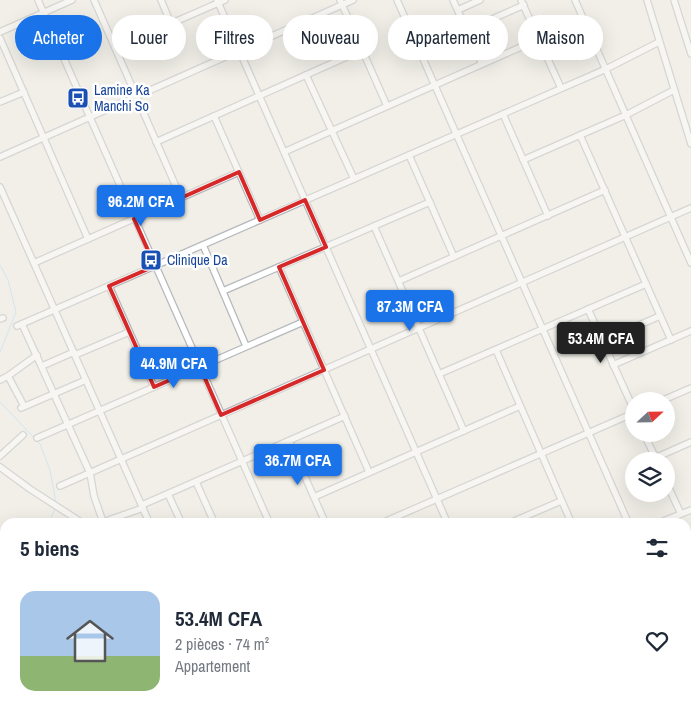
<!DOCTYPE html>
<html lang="fr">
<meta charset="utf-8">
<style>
:root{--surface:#fff;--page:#f2f2f3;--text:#1f2937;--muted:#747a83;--line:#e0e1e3;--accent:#1a73e8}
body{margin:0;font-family:"Archivo Narrow",sans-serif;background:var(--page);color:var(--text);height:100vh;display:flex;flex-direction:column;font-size:19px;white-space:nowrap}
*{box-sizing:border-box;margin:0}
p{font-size:16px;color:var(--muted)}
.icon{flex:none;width:28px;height:28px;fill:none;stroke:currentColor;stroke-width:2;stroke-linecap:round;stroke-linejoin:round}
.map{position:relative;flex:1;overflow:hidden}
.side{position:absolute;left:0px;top:518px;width:691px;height:196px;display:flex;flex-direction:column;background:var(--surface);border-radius:15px 15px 0 0;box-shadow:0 5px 20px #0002}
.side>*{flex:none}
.top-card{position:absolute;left:15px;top:15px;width:661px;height:45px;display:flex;gap:10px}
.needle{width:32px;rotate:68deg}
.tools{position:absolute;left:625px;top:392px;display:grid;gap:10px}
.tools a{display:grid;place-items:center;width:50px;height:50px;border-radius:50%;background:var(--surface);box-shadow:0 5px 20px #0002;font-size:25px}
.price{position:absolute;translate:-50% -42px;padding:0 11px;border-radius:5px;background:var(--accent);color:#fff;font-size:16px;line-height:32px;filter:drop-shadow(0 1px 2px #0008)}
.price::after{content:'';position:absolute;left:50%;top:30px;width:15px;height:11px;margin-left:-8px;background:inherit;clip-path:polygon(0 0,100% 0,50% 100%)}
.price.on{background:#222;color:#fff}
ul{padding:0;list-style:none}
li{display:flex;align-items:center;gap:15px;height:125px;padding:0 20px}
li+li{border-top:1px solid var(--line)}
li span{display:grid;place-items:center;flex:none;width:140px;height:100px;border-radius:15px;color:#555}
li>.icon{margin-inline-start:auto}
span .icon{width:60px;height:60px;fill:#fffc;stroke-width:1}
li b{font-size:21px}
h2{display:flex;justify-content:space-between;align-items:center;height:60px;padding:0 20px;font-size:21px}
.chip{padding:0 18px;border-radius:22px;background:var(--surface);box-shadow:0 5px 20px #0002;font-size:18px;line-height:45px}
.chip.on{background:var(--accent);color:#fff}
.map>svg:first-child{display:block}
.green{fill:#c5e8c5}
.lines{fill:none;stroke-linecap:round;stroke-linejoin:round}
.stream{stroke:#aadaff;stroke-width:1}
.minor-casing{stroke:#b5b8bc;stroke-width:8}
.minor{stroke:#fff;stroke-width:5.5}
.marked{fill:none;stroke:#d62828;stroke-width:4;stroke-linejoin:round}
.labels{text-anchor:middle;stroke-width:5;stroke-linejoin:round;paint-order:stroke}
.transit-label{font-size:14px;fill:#164399;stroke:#fff;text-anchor:start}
</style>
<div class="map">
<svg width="691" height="713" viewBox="0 0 691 713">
<rect width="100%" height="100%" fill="#f1efe8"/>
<path class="green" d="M 5,579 L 5,681 L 0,662 L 0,581 Z"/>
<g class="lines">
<g class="stream">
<path d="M 0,265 L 8,280 L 16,312 L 0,352"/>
<path d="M 0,402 L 40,444 L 50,470 L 56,503"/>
<path d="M 49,522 L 56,507"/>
<path d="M 39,713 L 39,709"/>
<path d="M 332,713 L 334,712"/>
</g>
<g class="minor-casing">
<g id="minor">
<path d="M 38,0 L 269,522"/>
<path d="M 94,0 L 181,198"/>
<path d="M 161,0 L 171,24"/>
<path d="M 217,0 L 447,522"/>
<path d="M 340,0 L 387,106"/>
<path d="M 397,0 L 628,522"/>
<path d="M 453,0 L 482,64"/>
<path d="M 521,0 L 561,88"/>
<path d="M 575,0 L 691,263"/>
<path d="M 647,0 L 691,144"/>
<path d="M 674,0 L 691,54"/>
<path d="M 458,10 L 480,0"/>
<path d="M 483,23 L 498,57"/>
<path d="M 467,30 L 524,5"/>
<path d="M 0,32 L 72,0"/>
<path d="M 0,38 L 88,239"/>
<path d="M 115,48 L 225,0"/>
<path d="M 306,75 L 354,179"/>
<path d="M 0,102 L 24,92"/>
<path d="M 503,114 L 548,216"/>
<path d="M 214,116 L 260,220"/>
<path d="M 580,135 L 671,340"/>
<path d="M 156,142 L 362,50"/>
<path d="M 284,152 L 539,39"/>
<path d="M 409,155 L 454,257"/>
<path d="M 0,157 L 353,0"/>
<path d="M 523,160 L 626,115 L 674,90"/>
<path d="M 0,187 L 149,522"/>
<path d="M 374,226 L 464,431"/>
<path d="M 203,245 L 246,346"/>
<path d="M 34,263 L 239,172"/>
<path d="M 279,267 L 369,472"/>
<path d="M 399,281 L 605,190"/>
<path d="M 109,286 L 154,387"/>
<path d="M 223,291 L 430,202"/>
<path d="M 588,309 L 634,410"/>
<path d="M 0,319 L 3,318"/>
<path d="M 22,324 L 90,473 L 94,496 L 103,522"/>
<path d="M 17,326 L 606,69 L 659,42"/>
<path d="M 602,341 L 660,316"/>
<path d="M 496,350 L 571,522"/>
<path d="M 75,355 L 129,332"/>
<path d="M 613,365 L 691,331"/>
<path d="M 42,366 L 74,352"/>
<path d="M 439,374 L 646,284"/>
<path d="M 8,376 L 24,406"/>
<path d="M 0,380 L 8,376 L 37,355"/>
<path d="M 661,401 L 691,388"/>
<path d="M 21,408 L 86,380"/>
<path d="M 644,434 L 657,461"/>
<path d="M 37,438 L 303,322"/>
<path d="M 289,441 L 325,522"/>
<path d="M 0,456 L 23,435"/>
<path d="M 655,458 L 691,442"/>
<path d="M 0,467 L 30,489 L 81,522"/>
<path d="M 196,482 L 214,522"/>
<path d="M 666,482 L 681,514"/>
<path d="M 60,486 L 691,208"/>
<path d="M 168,494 L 181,522"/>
<path d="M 314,497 L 520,406"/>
<path d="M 142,505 L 345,416"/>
<path d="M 103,522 L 143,508"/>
<path d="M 384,522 L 634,413"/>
<path d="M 512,522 L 561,501"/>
<path d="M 661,522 L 691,510"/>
<path d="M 0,558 L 0,548"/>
<path d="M 686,563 L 691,561"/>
<path d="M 686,593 L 691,590"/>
<path d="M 686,623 L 691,620"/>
<path d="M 686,654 L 690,662"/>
<path d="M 686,692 L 691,690"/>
<path d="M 165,709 L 167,713"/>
<path d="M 354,709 L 357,713"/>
<path d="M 465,709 L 466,713"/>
<path d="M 498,709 L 500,713"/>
<path d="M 511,709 L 512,713"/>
<path d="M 584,709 L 585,713"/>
<path d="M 605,709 L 606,713"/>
<path d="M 629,709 L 630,713"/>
<path d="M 651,709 L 652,713"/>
<path d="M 234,712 L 241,709"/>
<path d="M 1,713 L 5,704"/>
<path d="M 121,713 L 140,709"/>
<path d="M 211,713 L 220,709"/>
<path d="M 376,713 L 386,709"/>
<path d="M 550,713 L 563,709"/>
</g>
</g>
<use href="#minor" class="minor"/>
</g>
<path d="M0 0H691V713H0ZM 239,172 L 260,220 L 305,200 L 326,247 L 279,267 L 324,370 L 221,415 L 200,367 L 154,387 L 109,286 L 155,266 L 134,219 Z" fill="#f1efe8" fill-opacity=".55" fill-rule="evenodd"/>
<path class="marked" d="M 239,172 L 260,220 L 305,200 L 326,247 L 279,267 L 324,370 L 221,415 L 200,367 L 154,387 L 109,286 L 155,266 L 134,219 Z"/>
<defs>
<g id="bus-square" transform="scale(1.125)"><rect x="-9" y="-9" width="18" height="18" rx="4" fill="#1a4fb4" stroke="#fff"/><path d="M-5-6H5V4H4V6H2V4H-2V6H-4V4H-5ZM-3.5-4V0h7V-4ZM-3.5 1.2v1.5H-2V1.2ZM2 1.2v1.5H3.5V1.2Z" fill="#fff"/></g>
</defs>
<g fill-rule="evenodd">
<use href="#bus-square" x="78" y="98"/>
<use href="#bus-square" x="151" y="260"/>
</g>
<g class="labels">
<g class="transit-label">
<text x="94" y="95">Lamine Ka<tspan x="94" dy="16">Manchi So</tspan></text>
<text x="167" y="265">Clinique Da</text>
</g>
</g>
</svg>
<div class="tools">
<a><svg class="needle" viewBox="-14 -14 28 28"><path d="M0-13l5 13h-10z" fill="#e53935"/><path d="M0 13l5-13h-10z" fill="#747a83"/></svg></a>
<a><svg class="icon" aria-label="layers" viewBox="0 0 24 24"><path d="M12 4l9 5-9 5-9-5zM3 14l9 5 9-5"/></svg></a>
</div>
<b class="price" style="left:141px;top:227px">96.2M CFA</b>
<b class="price" style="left:410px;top:332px">87.3M CFA</b>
<b class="price on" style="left:601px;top:364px">53.4M CFA</b>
<b class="price" style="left:174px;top:389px">44.9M CFA</b>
<b class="price" style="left:298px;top:486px">36.7M CFA</b>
<div class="top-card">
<a class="chip on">Acheter</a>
<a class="chip">Louer</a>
<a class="chip">Filtres</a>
<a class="chip">Nouveau</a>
<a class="chip">Appartement</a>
<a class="chip">Maison</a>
</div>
<section class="side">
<h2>5 biens<svg class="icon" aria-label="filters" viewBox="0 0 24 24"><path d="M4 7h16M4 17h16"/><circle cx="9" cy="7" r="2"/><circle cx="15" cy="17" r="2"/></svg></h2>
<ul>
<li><span style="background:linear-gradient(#a9c7e8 65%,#8fb573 0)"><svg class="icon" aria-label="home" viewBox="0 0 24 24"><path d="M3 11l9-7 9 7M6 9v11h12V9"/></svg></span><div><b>53.4M CFA</b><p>2 pièces · 74 m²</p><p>Appartement</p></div><svg class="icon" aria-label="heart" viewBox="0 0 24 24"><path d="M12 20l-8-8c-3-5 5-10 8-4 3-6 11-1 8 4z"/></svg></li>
</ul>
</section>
</div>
